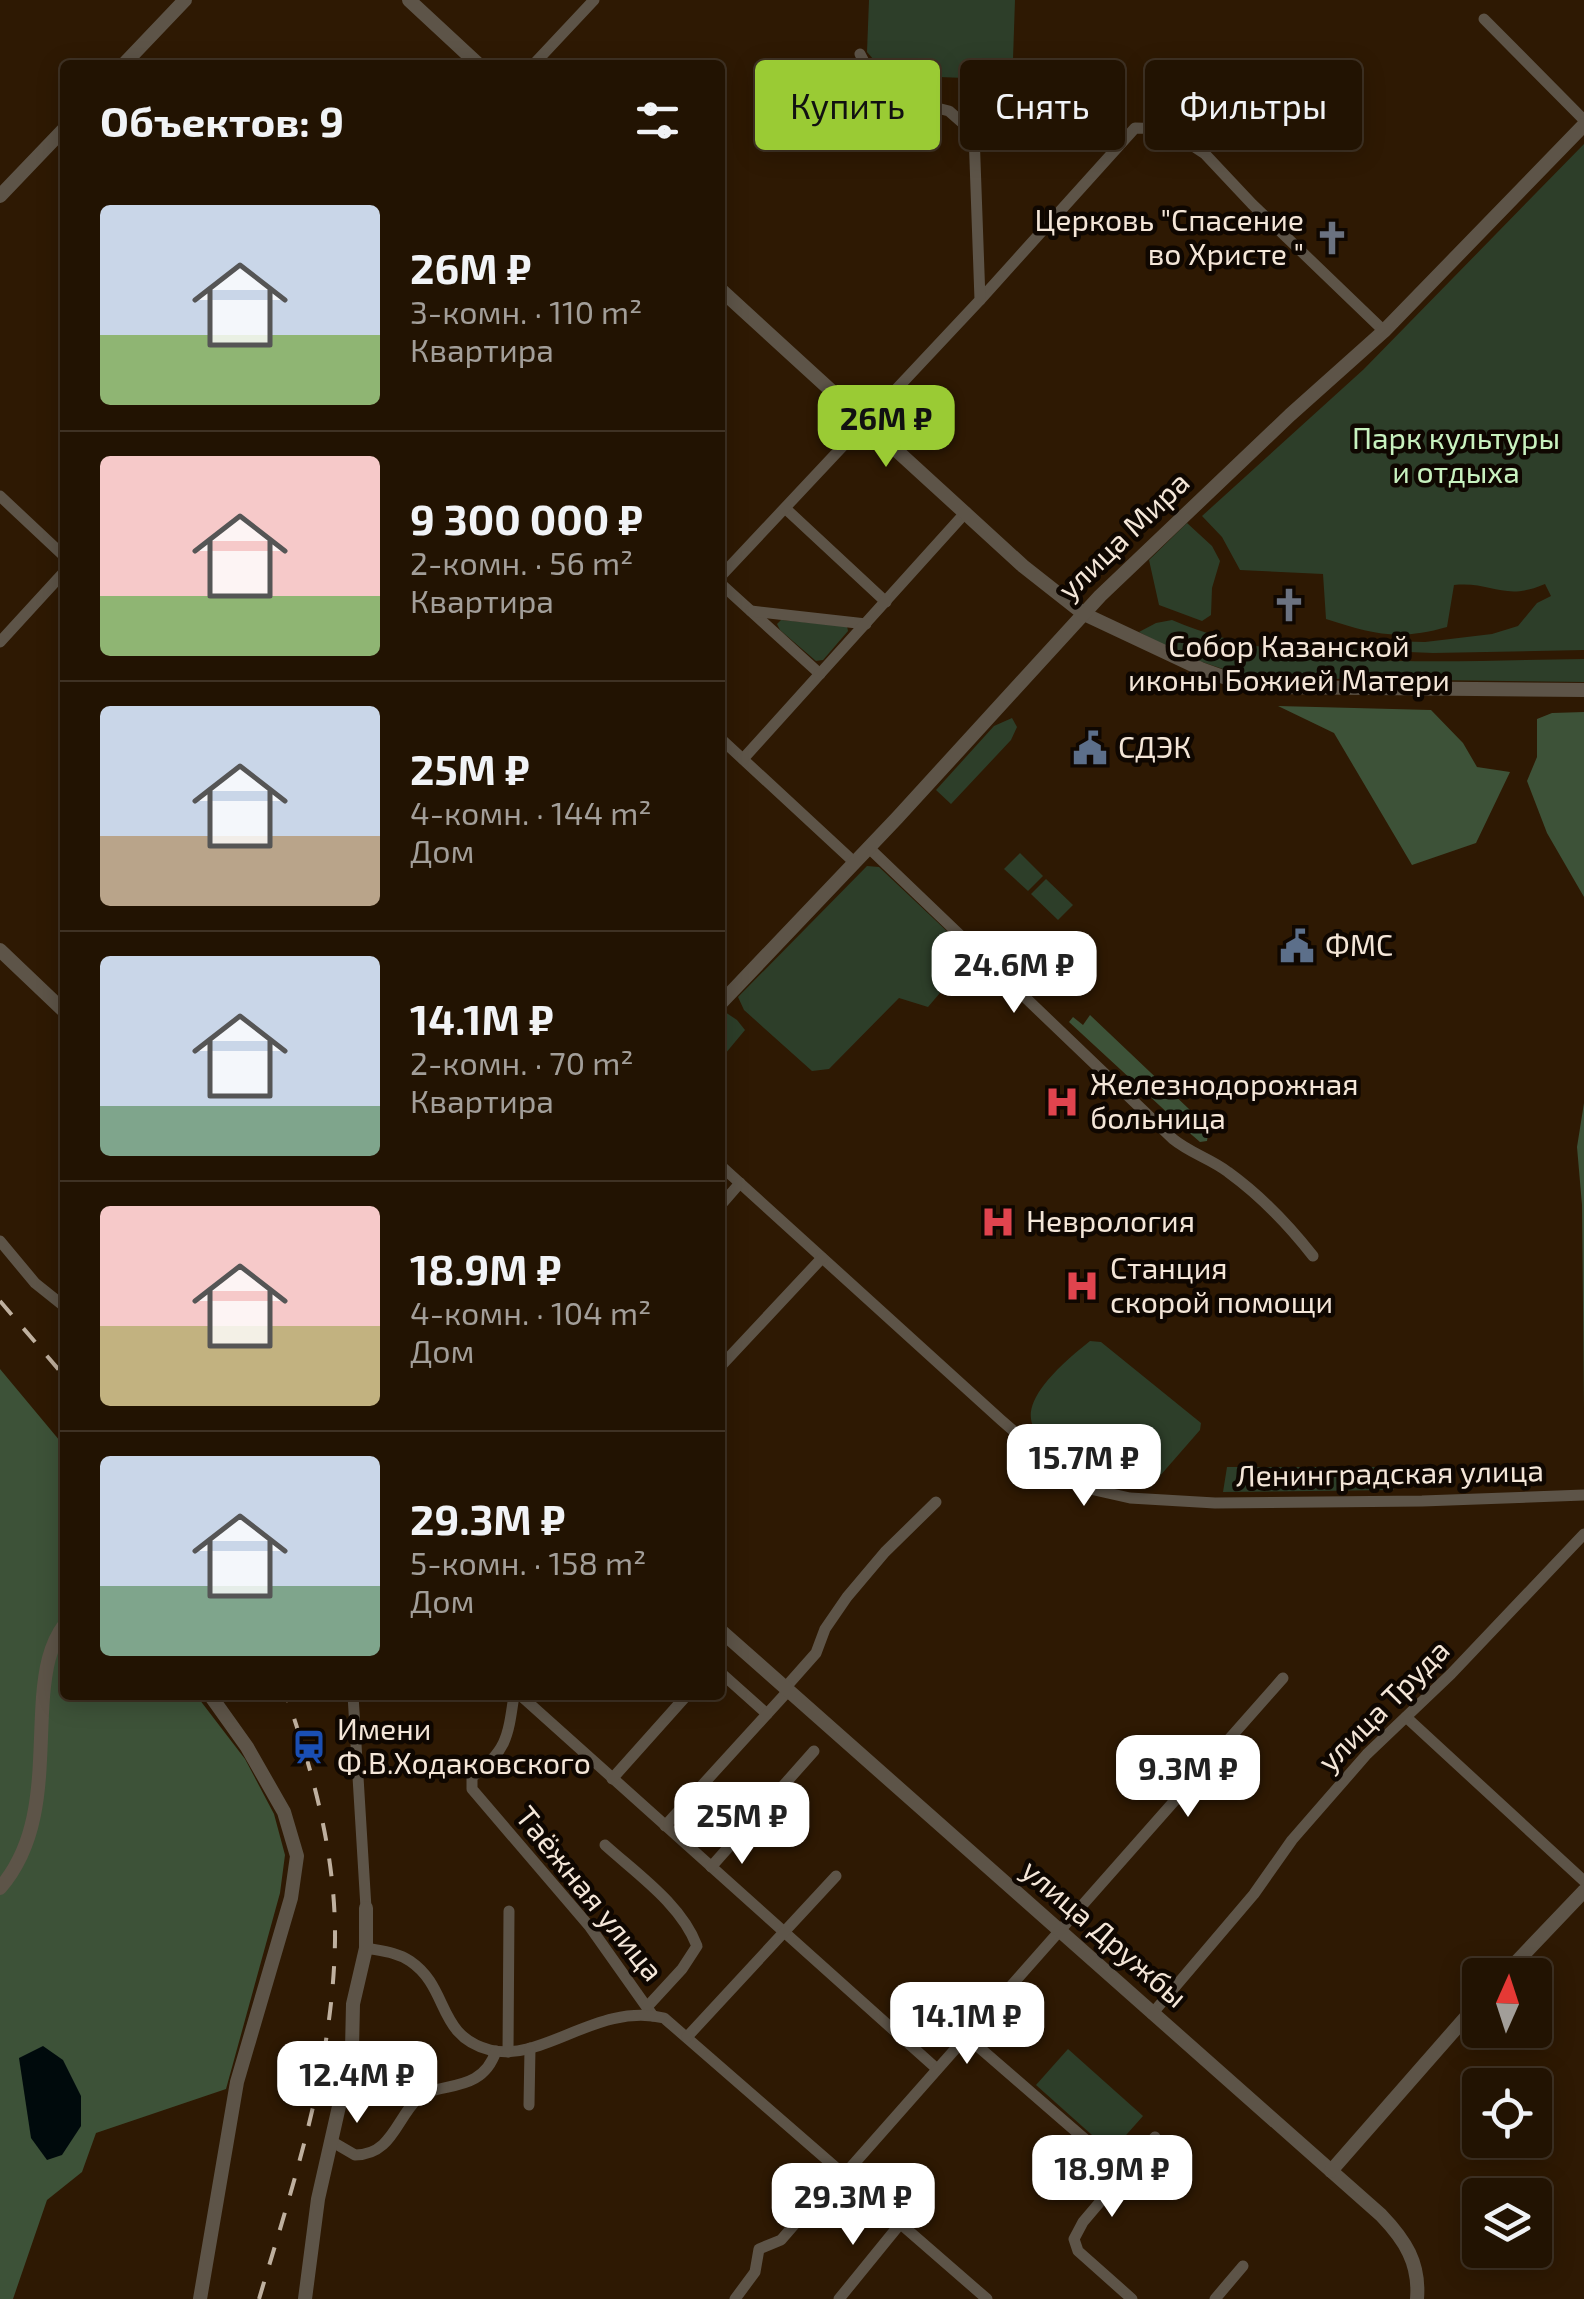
<!DOCTYPE html>
<html lang="ru">
<meta charset="utf-8">
<style>
:root{--surface:#221302;--page:#2e2011;--text:#f1f3f6;--muted:#a29e99;--line:#3f3224;--accent:#9acb34}
body{margin:0;font-family:"Exo 2",sans-serif;background:var(--page);color:var(--text);height:100vh;display:flex;flex-direction:column;font-size:38px;white-space:nowrap}
*{box-sizing:border-box;margin:0}
p{font-size:32px;color:var(--muted)}
.icon{flex:none;width:55px;height:55px;fill:none;stroke:currentColor;stroke-width:2;stroke-linecap:round;stroke-linejoin:round}
.map{position:relative;flex:1;overflow:hidden}
.sheet{position:absolute;left:60px;top:60px;width:665px;height:1640px;display:flex;flex-direction:column;background:var(--surface);border-radius:10px;box-shadow:0 5px 25px #0003,0 0 0 2px var(--line)}
.sheet>*{flex:none}
.banner{position:absolute;left:755px;top:60px;width:678px;height:90px;display:flex;gap:20px}
.needle{width:65px;rotate:3deg}
.controls{position:absolute;left:1462px;top:1958px;display:grid;gap:20px}
.controls a{display:grid;place-items:center;width:90px;height:90px;border-radius:10px;background:var(--surface);box-shadow:0 5px 25px #0003,0 0 0 2px var(--line);font-size:50px}
.price{position:absolute;translate:-50% -85px;padding:0 22px;border-radius:20px;background:#fff;color:#222;font-size:32px;line-height:65px;filter:drop-shadow(0 2px 5px #0008)}
.price::after{content:'';position:absolute;left:50%;top:60px;width:30px;height:22px;margin-left:-15px;background:inherit;clip-path:polygon(0 0,100% 0,50% 100%)}
.price.on{background:var(--accent);color:#111}
ul{padding:0;list-style:none}
li{display:flex;align-items:center;gap:30px;height:250px;padding:0 40px}
li+li{border-top:2px solid var(--line)}
li span{display:grid;place-items:center;flex:none;width:280px;height:200px;border-radius:10px;color:#555}
li>.icon{margin-inline-start:auto}
span .icon{width:120px;height:120px;fill:#fffc;stroke-width:1}
li b{font-size:42px}
h2{display:flex;justify-content:space-between;align-items:center;height:120px;padding:0 40px;font-size:42px}
.chip{padding:0 35px;border-radius:10px;background:var(--surface);box-shadow:0 5px 25px #0003,0 0 0 2px var(--line);font-size:35px;line-height:90px}
.chip.on{background:var(--accent);color:#111}
.map>svg:first-child{display:block}
.green{fill:#2d3e29}
.forest{fill:#3d5238}
.water{fill:#000a0c}
.lines{fill:none;stroke-linecap:round;stroke-linejoin:round}
.minor{stroke:#5d5448;stroke-width:11}
.tertiary{stroke:#5d5448;stroke-width:14}
.rail{stroke:#bfb09f;stroke-width:4;stroke-dasharray:18 18;stroke-linecap:butt}
.labels{text-anchor:middle;stroke-width:9;stroke-linejoin:round;paint-order:stroke}
.poi-label{font-size:30px;fill:#f4e6d8;stroke:#0f0701;text-anchor:start}
.park-label{font-size:30px;fill:#c8f2bf;stroke:#0f0701}
.street-label{font-size:30px;fill:#f4e6d8;stroke:#0f0701}
</style>
<div class="map">
<svg width="1584" height="2299" viewBox="0 0 1584 2299">
<rect width="100%" height="100%" fill="#2e1903"/>
<g class="green">
<path d="M 869,0 L 1015,0 L 1013,59 L 991,79 L 887,75 L 867,52 Z"/>
<path d="M 1584,144 L 1584,650 L 1433,653 L 1337,649 L 1341,640 L 1425,642 L 1492,634 L 1518,626 L 1537,603 L 1551,596 L 1545,584 C 1504,602 1492,581 1454,585 L 1447,627 C 1398,641 1372,634 1326,619 L 1323,574 L 1240,570 L 1222,537 L 1202,516 L 1364,369 Z"/>
<path d="M 1187,523 L 1212,546 L 1220,561 L 1212,588 L 1211,615 L 1202,621 L 1159,605 L 1149,560 Z"/>
<path d="M 781,620 L 847,626 L 848,631 L 823,660 L 816,661 L 780,630 L 777,624 Z"/>
<path d="M 1172,620 C 1301,674 1447,660 1584,659 L 1584,682 L 1271,678 L 1235,673 L 1187,657 L 1139,632 L 1156,623 Z"/>
<path d="M 1012,718 L 1017,727 L 1011,740 L 951,804 L 936,790 L 994,726 Z"/>
<path d="M 1020,853 L 1043,876 L 1028,891 L 1004,869 Z"/>
<path d="M 867,866 L 879,867 L 969,952 L 963,966 L 928,1007 L 899,998 L 829,1069 L 812,1071 L 744,1010 L 738,997 Z"/>
<path d="M 1046,879 L 1073,905 L 1058,920 L 1031,894 Z"/>
<path d="M 725,1012 L 737,1020 L 745,1030 L 720,1060 L 720,1018 Z"/>
<path d="M 1090,1341 L 1101,1342 L 1201,1423 L 1200,1430 L 1159,1477 C 1060,1452 966,1439 1090,1341 Z"/>
<path d="M 1227,1467 L 1388,1467 L 1394,1490 L 1223,1492 Z"/>
<path d="M 1068,2049 L 1143,2116 L 1111,2152 L 1036,2085 Z"/>
</g>
<g class="forest">
<path d="M 1278,706 L 1431,710 L 1463,743 L 1477,767 L 1510,772 L 1476,843 L 1412,865 L 1334,733 Z"/>
<path d="M 1584,712 L 1584,897 L 1547,833 L 1527,781 L 1537,757 L 1537,719 L 1552,713 Z"/>
<path d="M 1090,1015 L 1209,1128 L 1207,1141 L 1200,1142 L 1185,1129 L 1069,1022 L 1073,1017 L 1083,1025 Z"/>
<path d="M 1584,1103 L 1584,1409 L 1582,1205 L 1577,1147 Z"/>
<path d="M 0,1369 L 65,1447 L 65,1695 L 196,1695 L 245,1759 L 274,1814 L 285,1855 L 280,1893 L 226,2089 L 96,2133 L 82,2172 L 47,2200 L 13,2299 L 0,2299 Z"/>
</g>
<path class="water" d="M 43,2046 L 63,2060 L 81,2096 L 81,2126 L 62,2155 L 47,2160 L 31,2138 L 19,2058 Z"/>
<g class="lines">
<g class="minor">
<path d="M 1484,19 L 1584,120"/>
<path d="M 533,65 L 594,0"/>
<path d="M 980,300 L 1135,128 L 1167,129 L 1205,154 L 1252,204 L 1384,331"/>
<path d="M 0,496 L 65,557"/>
<path d="M 786,509 L 886,602"/>
<path d="M 720,577 L 980,300 L 974,133 L 949,111 L 881,94 L 860,54"/>
<path d="M 720,583 L 820,674"/>
<path d="M 751,611 L 866,624"/>
<path d="M 0,642 L 65,571"/>
<path d="M 720,738 L 854,862"/>
<path d="M 743,759 L 966,512"/>
<path d="M 868,847 L 1173,1139 C 1190,1153 1211,1159 1228,1172 C 1261,1196 1288,1224 1313,1256"/>
<path d="M 720,1165 L 1001,1420 L 1055,1467 L 1090,1489 L 1130,1498 L 1215,1503 L 1422,1501 L 1584,1495"/>
<path d="M 720,1206 L 740,1183"/>
<path d="M 0,1241 L 35,1283 L 65,1307"/>
<path d="M 720,1367 L 822,1258"/>
<path d="M 720,1672 L 767,1714"/>
<path d="M 785,1688 L 816,1653 L 825,1629 L 847,1597 L 885,1552 L 936,1502"/>
<path d="M 353,1695 L 366,1908"/>
<path d="M 514,1695 C 508,1737 507,1751 472,1777 L 472,1789 L 590,1927 L 653,2016"/>
<path d="M 520,1695 L 937,2069"/>
<path d="M 1406,1717 L 1584,1881"/>
<path d="M 612,1779 L 687,1695"/>
<path d="M 665,1826 L 788,1691"/>
<path d="M 605,1845 C 637,1874 681,1904 697,1946 L 682,1969 L 647,2007"/>
<path d="M 711,1867 L 814,1751"/>
<path d="M 366,1948 C 381,1951 397,1952 410,1961 C 450,1988 436,2036 490,2050 C 543,2063 597,2002 664,2018 L 987,2299"/>
<path d="M 1152,2014 L 1254,1894 L 1292,1840 L 1367,1754 L 1451,1674 L 1584,1534"/>
<path d="M 966,2036 L 1125,2174"/>
<path d="M 687,2037 L 836,1876"/>
<path d="M 508,2052 L 509,1911"/>
<path d="M 529,2105 L 530,2048"/>
<path d="M 331,2141 L 355,2155 C 391,2155 396,2120 417,2099 C 437,2080 481,2096 496,2051"/>
<path d="M 844,2175 L 1283,1678"/>
<path d="M 735,2299 L 755,2272 L 759,2249 L 781,2240 L 840,2172"/>
<path d="M 839,2299 L 900,2224"/>
<path d="M 1132,2299 L 1078,2251 L 1074,2239 L 1083,2222 L 1155,2137"/>
<path d="M 1215,2299 L 1243,2266"/>
</g>
<g class="tertiary">
<path d="M 409,0 L 479,65"/>
<path d="M 123,65 L 185,0"/>
<path d="M 0,196 L 65,128"/>
<path d="M 720,289 L 1023,566 L 1084,614 L 1201,669 L 1229,679 L 1270,687 L 1584,690"/>
<path d="M 0,950 L 65,1012"/>
<path d="M 720,1004 L 897,818 L 1100,596 L 1290,415 L 1384,331 L 1584,125"/>
<path d="M 720,1630 L 1381,2215 C 1405,2240 1420,2263 1417,2299"/>
<path d="M 0,1888 C 46,1835 38,1763 43,1697 C 45,1672 49,1645 65,1624"/>
<path d="M 1504,1975 L 1584,1891"/>
<path d="M 1331,2171 L 1480,2001"/>
<path d="M 200,2299 L 237,2082 L 291,1898 L 297,1856 L 284,1812 L 247,1747 L 210,1695"/>
<path d="M 305,2299 L 318,2199 L 352,2049 L 353,2004 L 366,1948 L 366,1908"/>
</g>
<g class="rail">
<path d="M 0,1301 L 65,1377"/>
<path d="M 259,2299 C 294,2182 333,2064 335,1941 C 336,1857 314,1774 286,1695"/>
</g>
</g>
<defs>
<g id="church-bare" transform="scale(2.7)"><path d="M-1.2-6h2.4v3.5h3.3v2.4h-3.3V6h-2.4V-.1h-3.3v-2.4h3.3Z" fill="#6b7280" stroke="#0f0701" stroke-width="2.5" paint-order="stroke"/></g>
<g id="civic-bare" transform="scale(2.7)"><path d="M-.6-6.5H3V-4.5H.6V-3L4-1V1h2V6H-6V1h2V-1L-.6-3ZM-1.2 2.5V6h2.4V2.5Z" fill="#5c6f8a" stroke="#0f0701" stroke-width="2.5" paint-order="stroke"/></g>
<g id="hospital-bare" transform="scale(2.7)"><path d="M-5-5h3v3.5h4V-5h3V5h-3V1.5h-4V5h-3Z" fill="#e0444e" stroke="#0f0701" stroke-width="2.5" paint-order="stroke"/></g>
<g id="station-bare" transform="scale(2.7)"><path d="M-3-6H3Q5-6 5-4V2Q5 4 3 4L4.5 6H3L1.5 4h-3L-3 6H-4.5L-3 4Q-5 4-5 2V-4Q-5-6-3-6ZM-3.5-4v3h7v-3ZM-3.5 1v1.5H-2V1ZM2 1v1.5H3.5V1Z" fill="#1a4fb4" stroke="#0f0701" stroke-width="2.5" paint-order="stroke"/></g>
</defs>
<g fill-rule="evenodd">
<use href="#church-bare" x="1332" y="238"/>
<use href="#church-bare" x="1289" y="605"/>
<use href="#civic-bare" x="1090" y="748"/>
<use href="#civic-bare" x="1297" y="946"/>
<use href="#hospital-bare" x="1062" y="1102"/>
<use href="#hospital-bare" x="998" y="1222"/>
<use href="#hospital-bare" x="1082" y="1286"/>
<use href="#station-bare" x="309" y="1747"/>
</g>
<g class="labels">
<g class="poi-label">
<text x="1304" y="231" text-anchor="end">Церковь "Спасение<tspan x="1304" dy="34">во Христе "</tspan></text>
<text x="1289" y="657" text-anchor="middle">Собор Казанской<tspan x="1289" dy="34">иконы Божией Матери</tspan></text>
<text x="1118" y="758">СДЭК</text>
<text x="1325" y="956">ФМС</text>
<text x="1090" y="1095">Железнодорожная<tspan x="1090" dy="34">больница</tspan></text>
<text x="1026" y="1232">Неврология</text>
<text x="1110" y="1279">Станция<tspan x="1110" dy="34">скорой помощи</tspan></text>
<text x="337" y="1740">Имени<tspan x="337" dy="34">Ф.В.Ходаковского</tspan></text>
</g>
<g class="park-label">
<text x="1456" y="449">Парк культуры<tspan x="1456" dy="34">и отдыха</tspan></text>
</g>
<g class="street-label">
<text transform="translate(1124 536) rotate(-44)" y="10">улица Мира</text>
<text transform="translate(1390 1474) rotate(-1)" y="10">Ленинградская улица</text>
<text transform="translate(1384 1706) rotate(-45)" y="10">улица Труда</text>
<text transform="translate(589 1894) rotate(51)" y="10">Таёжная улица</text>
<text transform="translate(1104 1934) rotate(41)" y="10">улица Дружбы</text>
</g>
</g>
</svg>
<div class="controls">
<a><svg class="needle" viewBox="-14 -14 28 28"><path d="M0-13l5 13h-10z" fill="#e53935"/><path d="M0 13l5-13h-10z" fill="#a29e99"/></svg></a>
<a><svg class="icon" aria-label="locate" viewBox="0 0 24 24"><circle cx="12" cy="12" r="6"/><path d="M12 2v4M12 18v4M2 12h4M18 12h4"/></svg></a>
<a><svg class="icon" aria-label="layers" viewBox="0 0 24 24"><path d="M12 4l9 5-9 5-9-5zM3 14l9 5 9-5"/></svg></a>
</div>
<b class="price on" style="left:886px;top:470px">26M ₽</b>
<b class="price" style="left:1014px;top:1016px">24.6M ₽</b>
<b class="price" style="left:1084px;top:1509px">15.7M ₽</b>
<b class="price" style="left:1188px;top:1820px">9.3M ₽</b>
<b class="price" style="left:742px;top:1867px">25M ₽</b>
<b class="price" style="left:967px;top:2067px">14.1M ₽</b>
<b class="price" style="left:357px;top:2126px">12.4M ₽</b>
<b class="price" style="left:1112px;top:2220px">18.9M ₽</b>
<b class="price" style="left:853px;top:2248px">29.3M ₽</b>
<div class="banner">
<a class="chip on">Купить</a>
<a class="chip">Снять</a>
<a class="chip">Фильтры</a>
</div>
<section class="sheet">
<h2>Объектов: 9<svg class="icon" aria-label="filters" viewBox="0 0 24 24"><path d="M4 7h16M4 17h16"/><circle cx="9" cy="7" r="2"/><circle cx="15" cy="17" r="2"/></svg></h2>
<ul>
<li><span style="background:linear-gradient(#c9d6e8 65%,#8fb573 0)"><svg class="icon" aria-label="home" viewBox="0 0 24 24"><path d="M3 11l9-7 9 7M6 9v11h12V9"/></svg></span><div><b>26M ₽</b><p>3-комн. · 110 m²</p><p>Квартира</p></div></li>
<li><span style="background:linear-gradient(#f6c9c9 70%,#8fb573 0)"><svg class="icon" aria-label="home" viewBox="0 0 24 24"><path d="M3 11l9-7 9 7M6 9v11h12V9"/></svg></span><div><b>9 300 000 ₽</b><p>2-комн. · 56 m²</p><p>Квартира</p></div></li>
<li><span style="background:linear-gradient(#c9d6e8 65%,#b9a48a 0)"><svg class="icon" aria-label="home" viewBox="0 0 24 24"><path d="M3 11l9-7 9 7M6 9v11h12V9"/></svg></span><div><b>25M ₽</b><p>4-комн. · 144 m²</p><p>Дом</p></div></li>
<li><span style="background:linear-gradient(#c9d6e8 75%,#7fa58c 0)"><svg class="icon" aria-label="home" viewBox="0 0 24 24"><path d="M3 11l9-7 9 7M6 9v11h12V9"/></svg></span><div><b>14.1M ₽</b><p>2-комн. · 70 m²</p><p>Квартира</p></div></li>
<li><span style="background:linear-gradient(#f6c9c9 60%,#c2b280 0)"><svg class="icon" aria-label="home" viewBox="0 0 24 24"><path d="M3 11l9-7 9 7M6 9v11h12V9"/></svg></span><div><b>18.9M ₽</b><p>4-комн. · 104 m²</p><p>Дом</p></div></li>
<li><span style="background:linear-gradient(#c9d6e8 65%,#7fa58c 0)"><svg class="icon" aria-label="home" viewBox="0 0 24 24"><path d="M3 11l9-7 9 7M6 9v11h12V9"/></svg></span><div><b>29.3M ₽</b><p>5-комн. · 158 m²</p><p>Дом</p></div></li>
</ul>
</section>
</div>
